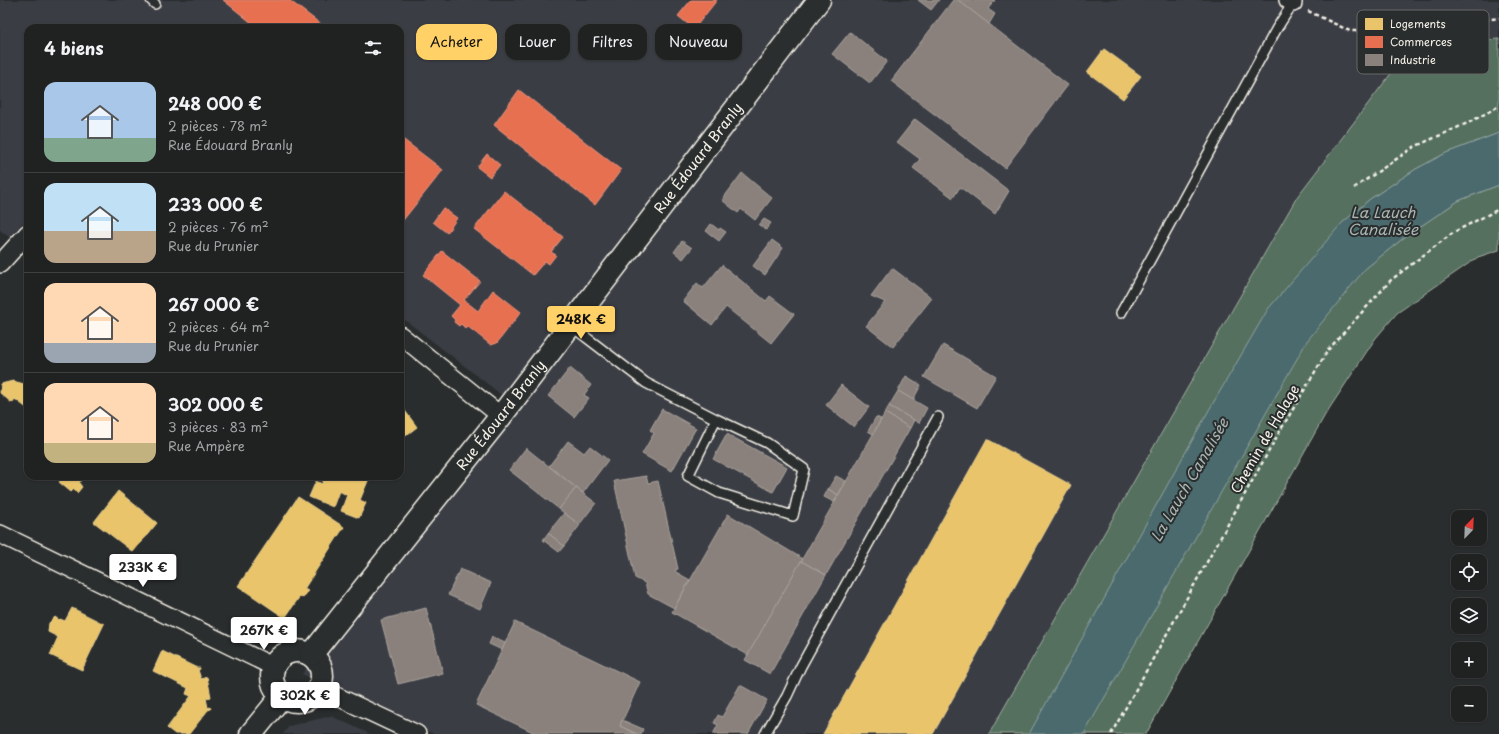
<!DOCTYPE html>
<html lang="fr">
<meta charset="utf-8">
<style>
:root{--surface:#202222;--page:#2d2f2f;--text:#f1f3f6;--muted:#a2a4a5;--line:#3d3f40;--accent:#ffd166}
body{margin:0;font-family:"Playpen Sans",sans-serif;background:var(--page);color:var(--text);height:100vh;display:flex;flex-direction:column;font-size:15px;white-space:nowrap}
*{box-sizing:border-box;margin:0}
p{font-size:13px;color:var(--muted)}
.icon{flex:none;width:22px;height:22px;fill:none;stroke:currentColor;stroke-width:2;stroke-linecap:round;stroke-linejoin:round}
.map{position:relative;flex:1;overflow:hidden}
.sheet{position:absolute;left:24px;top:24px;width:380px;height:456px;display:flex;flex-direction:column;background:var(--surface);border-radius:12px;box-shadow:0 1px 3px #0004,0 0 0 1px var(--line)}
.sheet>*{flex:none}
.banner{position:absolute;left:416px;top:24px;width:380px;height:36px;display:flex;gap:8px}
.needle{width:26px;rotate:23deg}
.fabs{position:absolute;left:1451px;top:510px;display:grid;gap:8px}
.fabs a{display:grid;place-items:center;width:36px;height:36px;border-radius:8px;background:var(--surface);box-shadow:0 1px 3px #0004,0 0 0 1px var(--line);font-size:20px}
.price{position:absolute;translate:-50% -34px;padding:0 9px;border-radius:4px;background:#fff;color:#222;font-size:13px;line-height:26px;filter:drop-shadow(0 1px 2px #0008)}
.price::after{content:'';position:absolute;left:50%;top:24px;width:12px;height:9px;margin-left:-6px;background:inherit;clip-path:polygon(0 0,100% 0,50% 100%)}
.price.active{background:var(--accent);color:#111}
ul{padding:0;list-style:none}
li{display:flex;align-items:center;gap:12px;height:100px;padding:0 20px}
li+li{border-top:1px solid var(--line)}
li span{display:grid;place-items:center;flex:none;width:112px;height:80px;border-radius:12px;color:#555}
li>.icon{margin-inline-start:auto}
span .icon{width:48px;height:48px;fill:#fffc;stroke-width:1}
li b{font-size:17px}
h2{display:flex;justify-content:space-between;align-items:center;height:48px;padding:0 20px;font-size:17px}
.chip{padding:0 14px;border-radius:12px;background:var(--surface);box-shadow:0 1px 3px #0004,0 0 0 1px var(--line);font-size:14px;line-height:36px}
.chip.active{background:var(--accent);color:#111}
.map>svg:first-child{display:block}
.built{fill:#3b3e44}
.green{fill:#546f5e;stroke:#a4b0a3}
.water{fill:#4c6b6e;stroke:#8fa19f}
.homes{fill:#e9c46a;stroke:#ecd290}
.shops{fill:#e76f51;stroke:#eb967e}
.industry{fill:#8a817c;stroke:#aaa39c}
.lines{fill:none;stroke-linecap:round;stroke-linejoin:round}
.lane-casing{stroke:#f4f1e8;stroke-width:12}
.street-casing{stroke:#f4f1e8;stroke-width:20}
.secondary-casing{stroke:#f4f1e8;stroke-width:25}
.path{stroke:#f4f1e8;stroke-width:2.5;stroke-dasharray:4 3;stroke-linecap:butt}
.lane{stroke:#2a2d2e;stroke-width:9}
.street{stroke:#2a2d2e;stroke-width:17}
.secondary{stroke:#2a2d2e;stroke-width:22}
.labels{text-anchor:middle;stroke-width:4;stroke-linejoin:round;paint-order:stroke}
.street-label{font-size:14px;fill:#f4f1e8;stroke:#2a2d2e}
.water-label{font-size:15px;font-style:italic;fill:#a8b5b1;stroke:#2a2d2e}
.key{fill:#2a2d2e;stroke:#676866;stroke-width:1}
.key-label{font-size:11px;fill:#f4f1e8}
</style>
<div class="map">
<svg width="1499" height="734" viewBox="0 0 1499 734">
<rect width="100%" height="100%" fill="#2a2d2e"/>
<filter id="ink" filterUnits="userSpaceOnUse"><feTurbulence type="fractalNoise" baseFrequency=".025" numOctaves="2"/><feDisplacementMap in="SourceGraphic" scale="8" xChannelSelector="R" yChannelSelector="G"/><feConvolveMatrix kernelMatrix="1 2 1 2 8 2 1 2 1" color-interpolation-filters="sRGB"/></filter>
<g filter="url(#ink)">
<g class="built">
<path d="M 0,0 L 1499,0 L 1499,39 L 1412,46 L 1297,197 L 989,734 L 434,734 L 302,674 L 516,406 L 400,316 L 400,28 L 28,28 L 28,217 L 9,237 L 0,230 Z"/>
<path d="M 331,716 L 370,734 L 283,734 L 289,726 Z"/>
</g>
<path class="green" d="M 1499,39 L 1499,133 L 1446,153 L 1416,169 L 1370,199 L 1341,224 L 1366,268 L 1406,236 L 1458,201 L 1499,185 L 1499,250 L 1478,257 L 1397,313 L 1375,339 L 1325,415 L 1146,734 L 989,734 L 1297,197 L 1412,46 Z"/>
<path class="water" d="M 1499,133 L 1499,185 L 1458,201 L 1406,236 L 1365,269 L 1307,341 L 1084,734 L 1029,734 L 1209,410 L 1268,309 L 1341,224 L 1370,199 L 1416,169 L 1446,153 Z"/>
<g class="homes">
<path d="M 1104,49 L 1141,76 L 1123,99 L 1087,72 Z"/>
<path d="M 28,379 L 28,409 L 15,399 L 12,403 L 0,393 L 1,384 L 13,381 L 24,384 Z"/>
<path d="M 400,404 L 417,427 L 400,440 Z"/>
<path d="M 987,439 L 1071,485 L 933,734 L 823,734 Z"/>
<path d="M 64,476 L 84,476 L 79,483 L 82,487 L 77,493 L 74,489 L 71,492 L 59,482 Z"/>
<path d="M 325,476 L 370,476 L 360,500 L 366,503 L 359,518 L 341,511 L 347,495 L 339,491 L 333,507 L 309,497 L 316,481 L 322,484 Z"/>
<path d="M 118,491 L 157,523 L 133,552 L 94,522 Z"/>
<path d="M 298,497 L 344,527 L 304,589 L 308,591 L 303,598 L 300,596 L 285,618 L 238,586 Z"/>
<path d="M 72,608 L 104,624 L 82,670 L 50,655 L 58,637 L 48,632 L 49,623 L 55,617 L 59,620 L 60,619 L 65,621 Z"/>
<path d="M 162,651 L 197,668 L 200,668 L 200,669 L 198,670 L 201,679 L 207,677 L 211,697 L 206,698 L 208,708 L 210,707 L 211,709 L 208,710 L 189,734 L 175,734 L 167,728 L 191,696 L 186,694 L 188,688 L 153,671 Z"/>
</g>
<g class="shops">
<path d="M 223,0 L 289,0 L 322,25 L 319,28 L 258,28 Z"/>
<path d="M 691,0 L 717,0 L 694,29 L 678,16 Z"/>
<path d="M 519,90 L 621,170 L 595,205 L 494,125 Z"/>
<path d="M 400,137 L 443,170 L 400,224 Z"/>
<path d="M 487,154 L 500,165 L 490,177 L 477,167 Z"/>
<path d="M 504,191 L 563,237 L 551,252 L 556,255 L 549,264 L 545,261 L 533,275 L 474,229 Z"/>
<path d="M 443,208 L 457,218 L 447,233 L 433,222 Z"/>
<path d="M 442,251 L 480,281 L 464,300 L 478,311 L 493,290 L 521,312 L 497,343 L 491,345 L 467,326 L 465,328 L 461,324 L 459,326 L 454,322 L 455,320 L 451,316 L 460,305 L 423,275 Z"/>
</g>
<g class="industry">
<path d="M 918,0 L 939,0 L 931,10 Z"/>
<path d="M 953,0 L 958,0 L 1068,85 L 1005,168 L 891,81 Z"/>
<path d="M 958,0 L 995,0 L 988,9 L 995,14 L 989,24 Z"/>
<path d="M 850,32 L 887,61 L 870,83 L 832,54 Z"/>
<path d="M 915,119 L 1009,191 L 995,214 L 960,187 L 953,198 L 913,168 L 920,159 L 897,142 Z"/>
<path d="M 742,173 L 772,198 L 755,220 L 741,209 L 738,213 L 722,200 Z"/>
<path d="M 764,219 L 771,223 L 766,230 L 759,225 Z"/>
<path d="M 711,224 L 719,230 L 720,228 L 726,232 L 719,241 L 706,231 Z"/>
<path d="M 772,240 L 783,248 L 765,275 L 753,266 Z"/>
<path d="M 682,241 L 692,248 L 683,259 L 674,252 Z"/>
<path d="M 722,265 L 766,301 L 770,296 L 794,314 L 771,343 L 726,307 L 712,325 L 683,301 L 697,283 L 703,288 Z"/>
<path d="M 892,268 L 932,298 L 893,347 L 866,326 L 885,302 L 871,296 Z"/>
<path d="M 943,345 L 996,376 L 977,408 L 924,377 Z"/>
<path d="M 570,368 L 591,385 L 584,395 L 589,398 L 574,417 L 548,396 Z"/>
<path d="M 906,376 L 921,385 L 913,400 L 898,391 Z"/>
<path d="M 841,385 L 869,407 L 854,427 L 826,405 Z"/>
<path d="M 898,391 L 927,408 L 919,423 L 889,406 Z"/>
<path d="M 889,406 L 914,420 L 910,428 L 885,413 Z"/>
<path d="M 662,409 L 696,428 L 672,471 L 642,454 L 654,433 L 650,430 Z"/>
<path d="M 885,413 L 910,428 L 826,575 L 801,561 Z"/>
<path d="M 876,417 L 881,419 L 873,434 L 868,431 Z"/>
<path d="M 727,434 L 787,467 L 773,492 L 713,459 Z"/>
<path d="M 568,441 L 584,453 L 590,446 L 608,460 L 583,493 L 549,466 Z"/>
<path d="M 526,448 L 576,488 L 559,509 L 509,470 Z"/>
<path d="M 646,476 L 648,483 L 658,481 L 678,569 L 675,570 L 676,572 L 690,580 L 674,608 L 648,594 L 645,583 L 635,578 L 614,481 Z"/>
<path d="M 836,476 L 846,481 L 838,495 L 828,489 Z"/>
<path d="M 576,488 L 596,503 L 579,525 L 559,509 Z"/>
<path d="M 828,489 L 838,495 L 834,502 L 824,497 Z"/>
<path d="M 564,513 L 580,525 L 564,546 L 548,533 Z"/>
<path d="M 728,514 L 803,559 L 748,655 L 672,612 Z"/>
<path d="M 548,533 L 564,546 L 559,552 L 543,540 Z"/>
<path d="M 801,561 L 826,575 L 770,674 L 745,660 Z"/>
<path d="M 460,569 L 491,583 L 480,609 L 448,595 Z"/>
<path d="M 426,608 L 443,673 L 398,684 L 381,620 Z"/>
<path d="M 515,622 L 640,682 L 620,726 L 637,734 L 537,734 L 476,705 Z"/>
<path d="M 492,637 L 505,643 L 502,650 L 489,644 Z"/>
<path d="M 740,685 L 767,700 L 748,734 L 713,734 L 718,725 L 714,723 L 718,715 L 722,717 Z"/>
<path d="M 622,720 L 643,729 L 641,734 L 637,734 L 620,726 Z"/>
</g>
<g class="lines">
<g class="lane-casing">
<g id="lane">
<path d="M 151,0 L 155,4"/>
<path d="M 1121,313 L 1277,28 L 1293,3"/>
<path d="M 570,325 L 646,383 L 716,419 L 688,476 L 719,493 L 793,516 L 804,469 L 767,443 L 716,419"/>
<path d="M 765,734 L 787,696 L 801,666 L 938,417"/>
</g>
</g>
<g class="street-casing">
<g id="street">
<path d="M 1288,0 L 1293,3"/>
<path d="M 0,264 L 28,233"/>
<path d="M 400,335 L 501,416"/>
<path d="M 0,534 L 274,667"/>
<path d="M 319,688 L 417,734"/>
</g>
</g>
<g class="secondary-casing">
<g id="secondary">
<circle cx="297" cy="676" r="25"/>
<path id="s1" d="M 311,655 L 501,416 L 819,0"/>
<path d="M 251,734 L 282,696"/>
</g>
</g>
<g class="path">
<path d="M 1308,11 L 1350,31 L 1396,31 L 1499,18"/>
<path d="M 1354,188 L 1414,147 L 1472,121 L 1499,106"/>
<path d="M 1111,734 L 1280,431 L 1328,350 L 1391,280 L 1454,232 L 1499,209"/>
</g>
<use href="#lane" class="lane"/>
<use href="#street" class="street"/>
<use href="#secondary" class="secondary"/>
</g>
</g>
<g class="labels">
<g class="street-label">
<text dy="5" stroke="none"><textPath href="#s1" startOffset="630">Rue Édouard Branly</textPath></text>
<text dy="5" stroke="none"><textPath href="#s1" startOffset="306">Rue Édouard Branly</textPath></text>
<text transform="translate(1265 439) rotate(-60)" y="5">Chemin de Halage</text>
</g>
<g class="water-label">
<text x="1383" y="218">La Lauch<tspan x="1383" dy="17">Canalisée</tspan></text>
<text transform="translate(1190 480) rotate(-60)" y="5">La Lauch Canalisée</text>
</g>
</g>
<rect x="1357" y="10" width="132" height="64" rx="6" class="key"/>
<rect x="1365" y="18" width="18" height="12" fill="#e9c46a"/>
<rect x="1365" y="36" width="18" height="12" fill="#e76f51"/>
<rect x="1365" y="54" width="18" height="12" fill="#8a817c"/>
<g class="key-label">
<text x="1390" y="28">Logements</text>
<text x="1390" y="46">Commerces</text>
<text x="1390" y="64">Industrie</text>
</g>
</svg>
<div class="fabs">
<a><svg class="needle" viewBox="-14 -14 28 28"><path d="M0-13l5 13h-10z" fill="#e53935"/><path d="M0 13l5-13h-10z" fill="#a2a4a5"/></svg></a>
<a><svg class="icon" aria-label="locate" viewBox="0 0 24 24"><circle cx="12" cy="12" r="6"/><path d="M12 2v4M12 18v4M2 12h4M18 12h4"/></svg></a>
<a><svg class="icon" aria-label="layers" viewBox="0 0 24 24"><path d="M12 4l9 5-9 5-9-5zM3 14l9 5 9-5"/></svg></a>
<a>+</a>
<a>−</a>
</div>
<b class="price active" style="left:581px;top:340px">248K €</b>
<b class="price" style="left:143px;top:588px">233K €</b>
<b class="price" style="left:264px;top:651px">267K €</b>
<b class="price" style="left:305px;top:716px">302K €</b>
<div class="banner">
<a class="chip active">Acheter</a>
<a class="chip">Louer</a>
<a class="chip">Filtres</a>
<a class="chip">Nouveau</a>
</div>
<section class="sheet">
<h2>4 biens<svg class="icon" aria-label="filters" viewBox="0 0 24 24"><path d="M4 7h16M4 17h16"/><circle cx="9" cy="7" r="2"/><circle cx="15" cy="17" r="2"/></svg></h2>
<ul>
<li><span style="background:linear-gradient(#a9c7e8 70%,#7fa58c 0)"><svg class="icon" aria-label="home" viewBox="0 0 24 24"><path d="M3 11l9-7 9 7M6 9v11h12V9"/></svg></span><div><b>248 000 €</b><p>2 pièces · 78 m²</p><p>Rue Édouard Branly</p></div></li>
<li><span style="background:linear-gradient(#bfe0f5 60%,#b9a48a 0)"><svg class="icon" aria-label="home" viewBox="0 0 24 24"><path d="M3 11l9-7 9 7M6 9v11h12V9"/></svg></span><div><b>233 000 €</b><p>2 pièces · 76 m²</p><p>Rue du Prunier</p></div></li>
<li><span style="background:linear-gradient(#ffd9b3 75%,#9aa5b1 0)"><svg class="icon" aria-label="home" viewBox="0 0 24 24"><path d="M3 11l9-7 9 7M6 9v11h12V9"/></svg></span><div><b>267 000 €</b><p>2 pièces · 64 m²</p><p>Rue du Prunier</p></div></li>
<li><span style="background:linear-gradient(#ffd9b3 75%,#c2b280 0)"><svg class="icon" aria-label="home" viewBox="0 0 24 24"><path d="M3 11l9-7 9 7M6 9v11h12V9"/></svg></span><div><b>302 000 €</b><p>3 pièces · 83 m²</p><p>Rue Ampère</p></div></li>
</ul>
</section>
</div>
